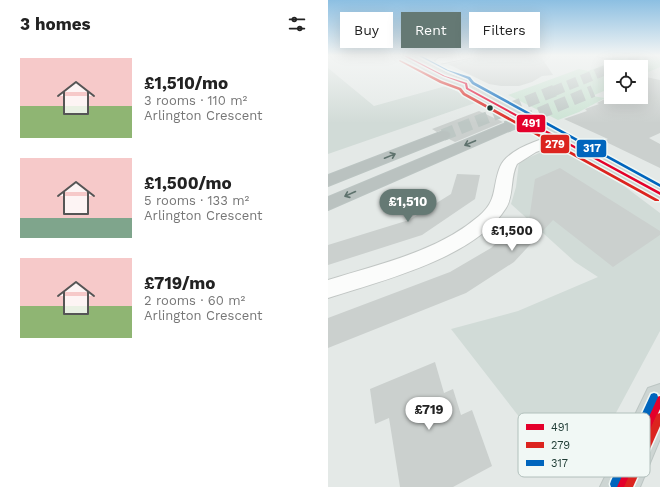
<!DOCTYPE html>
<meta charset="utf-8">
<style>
:root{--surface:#fff;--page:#f6f6f6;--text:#222;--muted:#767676;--accent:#657974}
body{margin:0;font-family:"Work Sans",sans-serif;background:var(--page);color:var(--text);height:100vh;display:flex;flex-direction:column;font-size:15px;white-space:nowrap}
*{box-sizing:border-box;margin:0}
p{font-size:13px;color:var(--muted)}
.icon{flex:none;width:22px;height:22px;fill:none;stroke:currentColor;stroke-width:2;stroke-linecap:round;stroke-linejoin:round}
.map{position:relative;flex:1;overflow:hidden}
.details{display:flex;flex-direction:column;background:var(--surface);width:328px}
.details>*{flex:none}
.top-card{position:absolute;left:12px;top:12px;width:260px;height:36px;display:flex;gap:8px}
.fabs{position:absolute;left:276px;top:60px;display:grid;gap:8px}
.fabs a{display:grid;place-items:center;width:44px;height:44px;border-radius:0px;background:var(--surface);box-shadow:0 4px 16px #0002;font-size:20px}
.price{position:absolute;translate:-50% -34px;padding:0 9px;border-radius:14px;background:#fff;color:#222;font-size:13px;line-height:26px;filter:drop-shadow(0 1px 2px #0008)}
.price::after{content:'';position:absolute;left:50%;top:24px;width:12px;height:9px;margin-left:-6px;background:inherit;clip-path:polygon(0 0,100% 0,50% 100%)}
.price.selected{background:var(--accent);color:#fff}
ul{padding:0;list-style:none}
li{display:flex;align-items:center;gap:12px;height:100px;padding:0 20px}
li span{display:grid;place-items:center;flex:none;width:112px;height:80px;border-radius:0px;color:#555}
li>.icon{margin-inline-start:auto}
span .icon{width:48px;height:48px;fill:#fffc;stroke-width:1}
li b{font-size:17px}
h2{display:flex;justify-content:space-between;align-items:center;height:48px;padding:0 20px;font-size:17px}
.chip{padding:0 14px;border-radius:0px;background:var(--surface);box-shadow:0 4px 16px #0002;font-size:14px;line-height:36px}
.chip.selected{background:var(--accent);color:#fff}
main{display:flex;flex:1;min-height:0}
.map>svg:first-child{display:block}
.built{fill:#d1dbd7}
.green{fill:#cce3d4}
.building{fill:#cbd0ce}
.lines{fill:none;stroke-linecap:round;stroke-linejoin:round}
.highway-tunnel-far1{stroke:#bdc7c4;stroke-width:10;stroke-dasharray:10 5;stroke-linecap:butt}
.highway-tunnel{stroke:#bdc7c4;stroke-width:12;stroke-dasharray:12 6;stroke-linecap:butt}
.minor-casing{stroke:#c1c6c4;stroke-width:2}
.major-casing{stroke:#bcc5c3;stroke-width:2}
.highway-casing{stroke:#bcc5c3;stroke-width:2}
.minor{fill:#fbfcfb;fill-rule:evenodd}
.major{fill:#cdd5d3;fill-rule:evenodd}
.highway{fill:#bac2c0;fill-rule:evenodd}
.bus-1-casing{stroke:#f1f8f5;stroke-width:3}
.bus-2-casing{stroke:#f1f8f5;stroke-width:3}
.bus-3-casing{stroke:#f1f8f5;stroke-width:3}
.bus-1{fill:#e4002b;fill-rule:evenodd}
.bus-2{fill:#dc241f;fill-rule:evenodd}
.bus-3{fill:#0065bd;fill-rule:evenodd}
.oneway{stroke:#5e726d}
.bus-dot{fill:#203d36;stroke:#f1f8f5;stroke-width:1.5}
.key{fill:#f1f8f5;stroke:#b2c0bc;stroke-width:1}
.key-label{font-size:11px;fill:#203d36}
.line-badge{stroke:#f1f8f5;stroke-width:1.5}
.badge-label{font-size:11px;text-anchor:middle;font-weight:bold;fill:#fff}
</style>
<main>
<section class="details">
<h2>3 homes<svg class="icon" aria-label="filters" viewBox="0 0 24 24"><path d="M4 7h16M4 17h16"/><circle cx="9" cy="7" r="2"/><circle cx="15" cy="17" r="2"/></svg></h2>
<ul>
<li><span style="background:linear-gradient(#f6c9c9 60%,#8fb573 0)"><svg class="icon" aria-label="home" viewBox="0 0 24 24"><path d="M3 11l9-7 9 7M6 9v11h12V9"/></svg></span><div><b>£1,510/mo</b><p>3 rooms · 110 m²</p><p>Arlington Crescent</p></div></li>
<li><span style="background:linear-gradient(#f6c9c9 75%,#7fa58c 0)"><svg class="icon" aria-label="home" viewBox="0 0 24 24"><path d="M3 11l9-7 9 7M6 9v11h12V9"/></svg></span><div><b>£1,500/mo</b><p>5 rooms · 133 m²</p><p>Arlington Crescent</p></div></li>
<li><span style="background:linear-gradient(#f6c9c9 60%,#8fb573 0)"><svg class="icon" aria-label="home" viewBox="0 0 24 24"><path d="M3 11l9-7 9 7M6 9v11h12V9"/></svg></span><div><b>£719/mo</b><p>2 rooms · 60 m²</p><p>Arlington Crescent</p></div></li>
</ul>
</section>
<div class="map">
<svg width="332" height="487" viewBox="0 0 332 487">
<rect width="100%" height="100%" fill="#e4e9e7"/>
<g class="built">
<path d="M 0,68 L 46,106 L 118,86 L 150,102 L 0,154 Z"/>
<path d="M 227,146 L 296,186 L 332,213 L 332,331 L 282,424 L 271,438 L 255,468 L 230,467 L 123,329 L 190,311 L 270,277 L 247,262 L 183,204 L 188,187 L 191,162 Z"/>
</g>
<path class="green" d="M 295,55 L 332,55 L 332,67 L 313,75 L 313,67 L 283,67 L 283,88 L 264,96 L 277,98 L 251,112 L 230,120 L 180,95 L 251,69 L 260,71 L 287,61 L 280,58 L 287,58 Z"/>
<g class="building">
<path d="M 164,55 L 212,55 L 225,75 L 214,76 L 204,82 L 191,86 L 173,86 L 161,84 L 120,64 Z"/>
<path d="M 313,76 L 332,80 L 332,133 L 321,138 L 332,144 L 332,168 L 276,141 L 280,139 L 236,119 L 259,111 L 257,109 L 271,104 L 269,103 L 283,96 L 313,97 Z"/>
<path d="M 151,111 L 175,122 L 127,142 L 121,139 L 123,134 L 120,131 L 114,130 L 109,132 L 104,129 Z"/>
<path d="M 232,168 L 332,231 L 332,235 L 285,267 L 225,220 L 186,262 L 138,293 L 0,348 L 0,318 L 122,272 L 163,248 L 190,222 L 200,227 L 207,179 Z"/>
<path d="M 129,174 L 152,175 L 147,199 L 94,235 L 0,265 L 0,245 L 81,220 L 123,194 Z"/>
<path d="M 107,362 L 116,393 L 125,389 L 133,415 L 144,410 L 164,466 L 125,487 L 72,487 L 61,418 L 47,424 L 42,389 Z"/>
</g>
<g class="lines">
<g class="highway-tunnel-far1">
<path d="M 287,67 L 320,55"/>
<path d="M 226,91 L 283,68"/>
</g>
<g class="highway-tunnel">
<path d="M 178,127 L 265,91"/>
<path d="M 115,135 L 228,90"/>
</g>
<g class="minor-casing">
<g id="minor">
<path d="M 132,55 L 150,55 L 146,57 L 111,64 L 107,61 L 111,58 Z"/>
<path d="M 268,55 L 294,55 C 289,59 273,59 268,55 Z"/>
<path d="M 232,134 L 237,135 L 239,138 L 237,141 L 208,152 L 189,164 C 182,177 186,195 178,208 C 147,258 53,281 0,298 L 0,280 C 51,264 109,252 151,216 C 170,200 164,187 172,167 C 179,149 215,138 232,134 Z"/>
</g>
</g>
<g class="major-casing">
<g id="major">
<path d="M 71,55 L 82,55 L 120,74 L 142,82 L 144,86 L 332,187 L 332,200 L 325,198 L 135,90 L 133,86 L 112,78 Z"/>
<path d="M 332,384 L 332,439 L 312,487 L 272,487 L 320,388 Z"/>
</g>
</g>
<g class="highway-casing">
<g id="highway">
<path d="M 178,123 L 183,124 L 185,127 L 183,130 L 0,210 L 0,197 Z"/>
<path d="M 115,131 L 120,132 L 122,135 L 120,138 L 0,186 L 0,175 Z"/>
</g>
</g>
<use href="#minor" class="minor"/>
<use href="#major" class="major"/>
<use href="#highway" class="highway"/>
<g class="bus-1-casing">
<g id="bus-1">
<path d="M 74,55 L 77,55 L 117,76 L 139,83 L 140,88 L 332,192 L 332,195 L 138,89 L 137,84 L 115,76 Z"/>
<path d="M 332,396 L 332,409 L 297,487 L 288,487 L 329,397 Z"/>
</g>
</g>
<g class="bus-2-casing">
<g id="bus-2">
<path d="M 72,60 L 114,81 L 133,88 L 137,93 L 331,200 L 331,201 L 327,201 L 135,95 L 131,90 L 112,83 L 71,61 Z"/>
<path d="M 332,413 L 332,426 L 305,487 L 296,487 L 329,414 Z"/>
</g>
</g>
<g class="bus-3-casing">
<g id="bus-3">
<path d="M 89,55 L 92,55 L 120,70 L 142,77 L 146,82 L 332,184 L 332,187 L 144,84 L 140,79 L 118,70 Z"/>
<path d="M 326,393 L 329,394 L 330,397 L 289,487 L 283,487 L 282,484 L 283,481 L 323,394 Z"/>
</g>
</g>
<use href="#bus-1" class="bus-1"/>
<use href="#bus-2" class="bus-2"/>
<use href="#bus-3" class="bus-3"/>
</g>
<defs><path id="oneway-shaft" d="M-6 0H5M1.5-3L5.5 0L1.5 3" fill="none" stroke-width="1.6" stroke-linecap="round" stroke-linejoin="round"/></defs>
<g class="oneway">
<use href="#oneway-shaft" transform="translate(142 143) rotate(157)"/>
<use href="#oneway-shaft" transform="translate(62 156) rotate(-22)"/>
<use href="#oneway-shaft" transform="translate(22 194) rotate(156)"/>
</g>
<linearGradient id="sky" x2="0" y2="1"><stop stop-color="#8cbfe2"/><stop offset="0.45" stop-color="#f3f5f4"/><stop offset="1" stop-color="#f3f5f4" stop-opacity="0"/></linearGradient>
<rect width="332" height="123" fill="url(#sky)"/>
<circle class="bus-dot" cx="162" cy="108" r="3.5"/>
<rect x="190" y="413" width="132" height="64" rx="6" class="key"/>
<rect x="198" y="424" width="18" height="6" fill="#e4002b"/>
<rect x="198" y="442" width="18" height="6" fill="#dc241f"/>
<rect x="198" y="460" width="18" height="6" fill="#0065bd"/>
<g class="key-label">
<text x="223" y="431">491</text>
<text x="223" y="449">279</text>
<text x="223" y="467">317</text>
</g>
<g class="line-badge">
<rect x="188" y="114" width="30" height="19" rx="4" fill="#e4002b"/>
<rect x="212" y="134" width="30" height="20" rx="4" fill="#dc241f"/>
<rect x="248" y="139" width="31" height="19" rx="4" fill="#0065bd"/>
</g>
<g class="badge-label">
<text x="203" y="127">491</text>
<text x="227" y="148">279</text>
<text x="264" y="152">317</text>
</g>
</svg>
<div class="fabs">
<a><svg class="icon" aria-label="locate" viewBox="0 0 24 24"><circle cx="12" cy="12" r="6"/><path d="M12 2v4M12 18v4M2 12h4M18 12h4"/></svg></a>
</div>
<b class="price selected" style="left:80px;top:223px">£1,510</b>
<b class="price" style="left:184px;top:252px">£1,500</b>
<b class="price" style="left:101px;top:431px">£719</b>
<div class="top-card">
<a class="chip">Buy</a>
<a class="chip selected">Rent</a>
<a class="chip">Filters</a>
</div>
</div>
</main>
